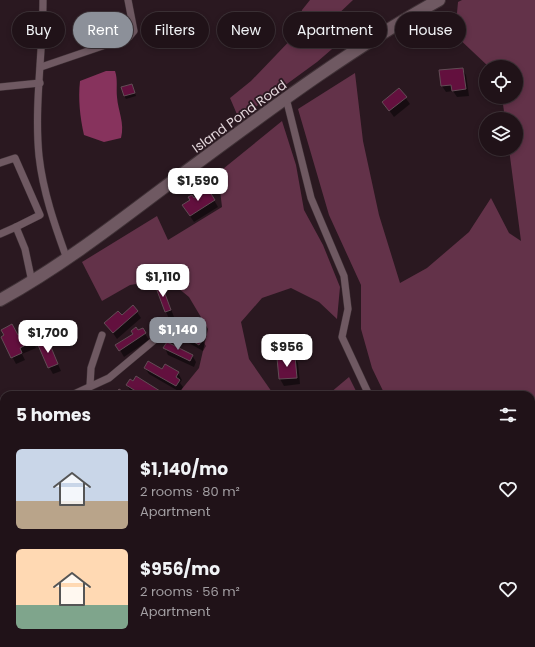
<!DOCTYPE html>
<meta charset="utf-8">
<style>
:root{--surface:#201218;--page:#281b21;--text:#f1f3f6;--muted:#a29ea2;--line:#3d3237;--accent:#8c9099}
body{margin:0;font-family:Poppins,sans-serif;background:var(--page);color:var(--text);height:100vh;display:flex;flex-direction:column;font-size:15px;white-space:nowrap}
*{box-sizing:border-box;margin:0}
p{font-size:13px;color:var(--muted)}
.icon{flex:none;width:22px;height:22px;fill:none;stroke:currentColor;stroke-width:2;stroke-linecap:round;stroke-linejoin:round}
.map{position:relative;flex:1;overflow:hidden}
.side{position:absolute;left:0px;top:391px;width:535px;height:256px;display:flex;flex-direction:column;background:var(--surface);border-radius:12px 12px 0 0;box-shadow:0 2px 6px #0003,0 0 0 1px var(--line)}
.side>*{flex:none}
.banner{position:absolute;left:12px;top:12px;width:511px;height:36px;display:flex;gap:8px}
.buttons{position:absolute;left:479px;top:60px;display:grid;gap:8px}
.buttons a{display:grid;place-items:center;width:44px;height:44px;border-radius:50%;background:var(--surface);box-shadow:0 2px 6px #0003,0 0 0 1px var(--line);font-size:20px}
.price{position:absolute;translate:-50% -34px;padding:0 9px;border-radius:8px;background:#fff;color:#222;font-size:13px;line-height:26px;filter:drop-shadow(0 1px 2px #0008)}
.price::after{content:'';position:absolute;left:50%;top:24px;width:12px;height:9px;margin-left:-6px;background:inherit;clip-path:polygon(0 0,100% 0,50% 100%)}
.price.current{background:var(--accent);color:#fff}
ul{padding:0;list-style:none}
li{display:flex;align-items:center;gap:12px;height:100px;padding:0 16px}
li span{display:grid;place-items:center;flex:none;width:112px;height:80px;border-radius:6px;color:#555}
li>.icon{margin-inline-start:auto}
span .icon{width:48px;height:48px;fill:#fffc;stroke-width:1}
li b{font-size:17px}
h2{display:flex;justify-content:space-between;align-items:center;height:48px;padding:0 16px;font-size:17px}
.tag{padding:0 14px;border-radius:18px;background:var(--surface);box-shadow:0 2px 6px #0003,0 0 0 1px var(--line);font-size:14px;line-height:36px}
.tag.current{background:var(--accent);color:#fff}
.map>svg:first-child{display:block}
.green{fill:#633249}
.water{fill:#87335d}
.shadow{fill:#0007}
.building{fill:#63103e;stroke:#624c55}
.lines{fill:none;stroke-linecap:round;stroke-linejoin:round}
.service-casing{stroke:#403237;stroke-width:8}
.tertiary-casing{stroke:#403237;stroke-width:14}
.primary-casing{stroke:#403237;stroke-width:14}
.service{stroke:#6f5962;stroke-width:7}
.tertiary{stroke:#6f5962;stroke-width:12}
.primary{stroke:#ac6685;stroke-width:12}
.labels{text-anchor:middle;stroke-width:3.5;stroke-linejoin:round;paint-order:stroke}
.street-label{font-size:13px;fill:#e3d6db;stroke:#2a1820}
</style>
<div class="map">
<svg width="535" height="647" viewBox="0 0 535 647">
<rect width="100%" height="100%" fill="#2a1820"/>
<g class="green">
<path d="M 310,0 L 353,0 L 333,19 L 339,43 L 317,62 L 239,119 L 230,98 L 251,81 L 299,31 L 302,10 Z"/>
<path d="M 462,0 L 535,0 L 535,647 L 378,647 L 385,643 L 531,643 L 531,395 L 385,395 L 372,368 L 361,329 L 361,285 L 329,215 L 298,109 L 355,73 L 363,141 L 379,215 L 400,283 L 427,268 L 469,232 L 491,198 L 509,233 L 521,241 L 509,149 L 516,149 L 516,119 L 505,119 L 502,97 L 516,97 L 516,67 L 489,67 L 455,35 L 458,2 Z"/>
<path d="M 282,121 L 296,165 L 304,210 L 323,245 L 340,287 L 337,319 L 319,302 L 291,288 L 262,298 L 241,322 L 249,359 L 274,395 L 177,395 L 199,368 L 208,329 L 189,297 L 167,279 L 130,285 L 102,301 L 82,262 L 157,216 L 168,240 L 222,207 L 218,173 Z"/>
<path d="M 349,377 L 358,395 L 330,395 L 330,393 Z"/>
<path d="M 0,472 L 4,477 L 4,643 L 19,643 L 20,647 L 0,647 Z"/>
<path d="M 264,643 L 289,643 L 290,647 L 265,647 Z"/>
</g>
<path class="water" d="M 106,71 L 115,71 C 118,80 116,88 117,97 C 118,111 125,123 121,138 L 104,142 L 84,135 C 80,117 78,99 80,81 Z"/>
<g class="shadow">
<path d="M 462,69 L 466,75 L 469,96 L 457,97 L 453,91 L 446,92 L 442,86 Z"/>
<path d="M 132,86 L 136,96 L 126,99 L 124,96 Z"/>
<path d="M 399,89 L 410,104 L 394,117 L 383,102 Z"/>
<path d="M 194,199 L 214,200 L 218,207 L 194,222 L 187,212 L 191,201 Z"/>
<path d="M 161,284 L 174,317 L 169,319 L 156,286 Z"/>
<path d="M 137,312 L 141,318 L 117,339 L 106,323 Z"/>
<path d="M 26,325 L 36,348 L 22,354 L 25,360 L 16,364 L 2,337 L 17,336 L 23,333 Z"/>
<path d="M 142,329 L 149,340 L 124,357 L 117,345 Z"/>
<path d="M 178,332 L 202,340 L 206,346 L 203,351 L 182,339 Z"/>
<path d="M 48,342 L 61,371 L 53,374 L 49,367 Z"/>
<path d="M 165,348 L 192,355 L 196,362 L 194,367 L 168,355 Z"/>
<path d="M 294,357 L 298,363 L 300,384 L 284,386 L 280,379 L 278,358 Z"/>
<path d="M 145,368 L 178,373 L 182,380 L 180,383 L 183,387 L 180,392 L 149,374 Z"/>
<path d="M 127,385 L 160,391 L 162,395 L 137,395 L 131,392 Z"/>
<path d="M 178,643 L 204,643 L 213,647 L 187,647 Z"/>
<rect x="248" y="643" width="10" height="4"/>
</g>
<g class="building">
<path d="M 463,68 L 466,89 L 452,91 L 451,85 L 441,86 L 439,70 Z"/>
<path d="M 132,84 L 135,93 L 124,96 L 121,87 Z"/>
<path d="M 399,88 L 407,97 L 389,111 L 382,102 Z"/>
<path d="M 208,189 L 215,200 L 190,216 L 182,205 L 190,200 L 188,197 L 192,195 L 194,198 Z"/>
<path d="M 161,283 L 171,310 L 165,312 L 155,285 Z"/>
<path d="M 133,305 L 138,311 L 113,333 L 104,323 L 118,311 L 122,315 Z"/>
<path d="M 12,324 L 18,335 L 22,333 L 19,328 L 26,324 L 33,341 L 20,348 L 22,353 L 11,358 L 1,337 L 4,335 L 1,330 Z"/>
<path d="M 136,327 L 138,330 L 143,328 L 146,333 L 119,351 L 115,345 L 133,334 L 131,331 Z"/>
<path d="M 180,327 L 203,339 L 199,345 L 177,332 Z"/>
<path d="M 48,340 L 58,364 L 48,368 L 38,345 Z"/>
<path d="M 167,342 L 193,355 L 190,361 L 163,348 Z"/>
<path d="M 295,356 L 297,378 L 279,379 L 277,358 Z"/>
<path d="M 148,361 L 162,369 L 165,364 L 179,372 L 176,377 L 180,380 L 176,386 L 144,368 Z"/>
<path d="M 136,376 L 160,391 L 158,395 L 142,395 L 126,385 L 130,379 L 133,381 Z"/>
<path d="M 119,389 L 128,395 L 115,395 Z"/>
<path d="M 102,390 L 111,395 L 99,395 Z"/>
<path d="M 30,643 L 84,643 L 86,647 L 31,647 Z"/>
<path d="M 188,643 L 206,643 L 214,647 L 196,647 Z"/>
<rect x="247" y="643" width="8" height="4"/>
</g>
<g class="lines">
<g class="service-casing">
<g id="service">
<path d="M 43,0 C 43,52 34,105 39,156 C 43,192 55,226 67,259"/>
<path d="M 41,67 L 129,37 L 134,31 L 128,0"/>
<path d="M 0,87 L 40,83"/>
<path d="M 286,98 L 311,198 L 344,276 L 348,309 L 342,337 L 369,395"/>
<path d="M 0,163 L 15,158 L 40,215 L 16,227"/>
<path d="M 0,234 L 16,227 L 25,249 L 32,282"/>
<path d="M 90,386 L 91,368 L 102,335"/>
<path d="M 72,395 L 109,378 L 164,332"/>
<path d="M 236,647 L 237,643"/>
</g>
</g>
<g class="tertiary-casing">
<path id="tertiary" d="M 0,300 C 58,268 109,229 162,189 C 252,123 341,54 439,0"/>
</g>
<g class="primary-casing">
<g id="primary">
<path d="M 0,411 L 4,418"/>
<path d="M 0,447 L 4,451"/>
<path d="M 136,643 L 138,647"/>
</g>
</g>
<use href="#service" class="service"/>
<use href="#tertiary" class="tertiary"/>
<use href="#primary" class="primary"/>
</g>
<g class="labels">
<g class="street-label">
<text transform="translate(239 116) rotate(-36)" y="5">Island Pond Road</text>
</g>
</g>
</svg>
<div class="buttons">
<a><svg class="icon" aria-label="locate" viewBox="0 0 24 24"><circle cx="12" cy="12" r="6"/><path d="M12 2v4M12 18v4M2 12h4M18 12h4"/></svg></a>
<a><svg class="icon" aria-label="layers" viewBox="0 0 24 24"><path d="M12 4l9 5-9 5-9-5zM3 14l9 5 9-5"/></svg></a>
</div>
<b class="price" style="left:198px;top:202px">$1,590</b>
<b class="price" style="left:163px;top:298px">$1,110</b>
<b class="price current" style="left:178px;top:351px">$1,140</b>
<b class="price" style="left:48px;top:354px">$1,700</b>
<b class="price" style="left:287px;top:368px">$956</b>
<div class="banner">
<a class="tag">Buy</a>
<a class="tag current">Rent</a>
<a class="tag">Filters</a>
<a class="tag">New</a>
<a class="tag">Apartment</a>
<a class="tag">House</a>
</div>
<section class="side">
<h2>5 homes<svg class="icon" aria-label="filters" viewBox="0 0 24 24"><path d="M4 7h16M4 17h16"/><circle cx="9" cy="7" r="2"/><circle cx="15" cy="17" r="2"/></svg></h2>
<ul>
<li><span style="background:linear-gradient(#c9d6e8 65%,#b9a48a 0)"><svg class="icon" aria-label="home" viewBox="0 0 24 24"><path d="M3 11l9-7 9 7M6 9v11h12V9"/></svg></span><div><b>$1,140/mo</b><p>2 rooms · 80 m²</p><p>Apartment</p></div><svg class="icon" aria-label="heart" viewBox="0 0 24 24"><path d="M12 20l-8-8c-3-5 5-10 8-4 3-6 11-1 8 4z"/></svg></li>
<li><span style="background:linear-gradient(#ffd9b3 70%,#7fa58c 0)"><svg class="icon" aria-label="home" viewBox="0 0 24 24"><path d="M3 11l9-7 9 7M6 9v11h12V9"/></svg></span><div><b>$956/mo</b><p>2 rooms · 56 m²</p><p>Apartment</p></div><svg class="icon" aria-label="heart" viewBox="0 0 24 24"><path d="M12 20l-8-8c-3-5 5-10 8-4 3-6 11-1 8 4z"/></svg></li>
</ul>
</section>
</div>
